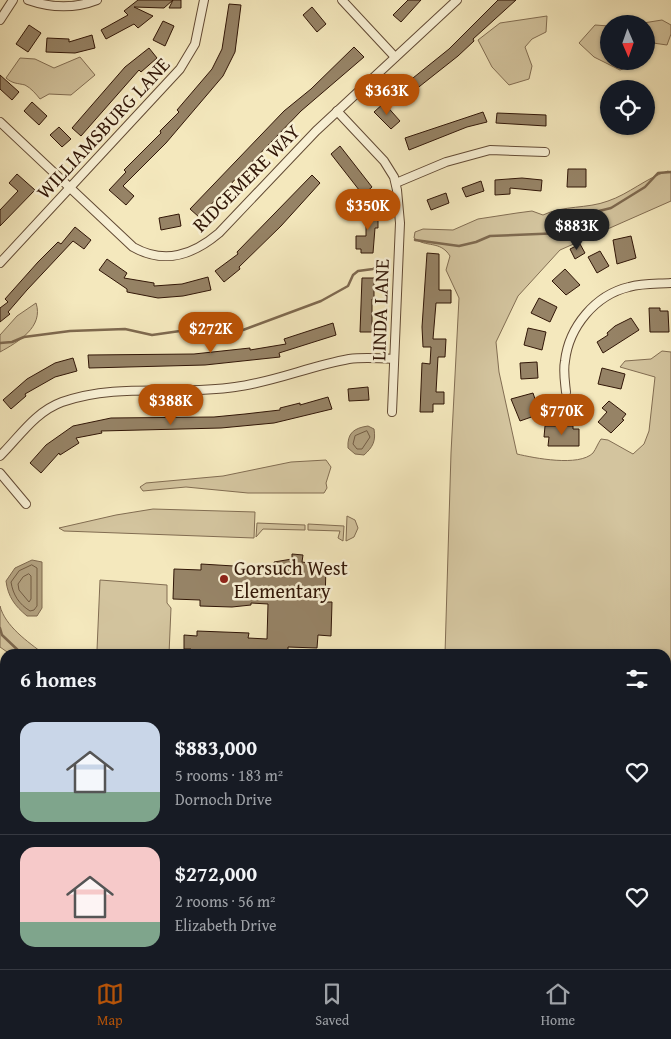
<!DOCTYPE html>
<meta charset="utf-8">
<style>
:root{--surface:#171b24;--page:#242831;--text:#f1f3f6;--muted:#9ea1a6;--line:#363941;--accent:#b45309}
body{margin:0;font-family:"Gentium Book Plus",serif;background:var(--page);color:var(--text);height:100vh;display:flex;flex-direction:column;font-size:19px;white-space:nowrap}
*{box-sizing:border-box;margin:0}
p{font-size:16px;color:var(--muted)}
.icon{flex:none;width:28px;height:28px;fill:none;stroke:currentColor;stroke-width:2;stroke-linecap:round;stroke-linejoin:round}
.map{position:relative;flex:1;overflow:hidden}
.sheet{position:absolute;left:0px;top:649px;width:671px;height:321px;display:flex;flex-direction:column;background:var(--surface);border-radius:15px 15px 0 0;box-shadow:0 1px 4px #0004}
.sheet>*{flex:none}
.needle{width:32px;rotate:178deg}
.controls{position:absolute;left:600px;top:15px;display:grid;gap:10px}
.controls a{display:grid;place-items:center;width:55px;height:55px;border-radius:50%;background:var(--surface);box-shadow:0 1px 4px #0004;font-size:25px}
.price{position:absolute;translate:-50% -42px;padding:0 11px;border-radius:18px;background:var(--accent);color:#fff;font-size:16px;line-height:32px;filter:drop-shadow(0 1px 2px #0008)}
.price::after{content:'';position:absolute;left:50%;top:30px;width:15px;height:11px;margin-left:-8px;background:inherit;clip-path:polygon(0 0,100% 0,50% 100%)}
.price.selected{background:#222;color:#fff}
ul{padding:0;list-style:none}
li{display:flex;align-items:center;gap:15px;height:125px;padding:0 20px}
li+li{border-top:1px solid var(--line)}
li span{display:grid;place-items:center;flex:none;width:140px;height:100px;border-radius:15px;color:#555}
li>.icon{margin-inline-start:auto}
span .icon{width:60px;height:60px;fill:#fffc;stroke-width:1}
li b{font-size:21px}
h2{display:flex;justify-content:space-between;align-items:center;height:60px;padding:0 20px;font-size:21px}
.tab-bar{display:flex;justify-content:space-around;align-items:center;height:70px;border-top:1px solid var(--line);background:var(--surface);font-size:14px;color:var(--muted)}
.tab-bar a{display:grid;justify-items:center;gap:2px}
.tab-bar .selected{color:var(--accent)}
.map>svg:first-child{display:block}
.green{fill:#d3c49e;stroke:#826d52}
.water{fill:#b2a17f;stroke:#7e694f}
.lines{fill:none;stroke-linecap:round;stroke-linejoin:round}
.shore{stroke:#725c43;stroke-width:1}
.stream{stroke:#7e694f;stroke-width:2.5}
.building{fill:#968366;stroke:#311607}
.street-casing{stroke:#624a34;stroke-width:10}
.street{stroke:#f8f0d4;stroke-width:8}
.poi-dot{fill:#8f2418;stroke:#f8f0d4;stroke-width:2}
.labels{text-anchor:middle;stroke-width:5;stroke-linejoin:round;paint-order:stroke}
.street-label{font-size:20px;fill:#311607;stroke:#f8f0d4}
.poi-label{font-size:20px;fill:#311607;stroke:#f8f0d4;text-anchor:start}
</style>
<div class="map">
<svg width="671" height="969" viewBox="0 0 671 969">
<rect width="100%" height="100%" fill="#f4e8bd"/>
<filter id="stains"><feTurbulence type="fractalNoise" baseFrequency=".004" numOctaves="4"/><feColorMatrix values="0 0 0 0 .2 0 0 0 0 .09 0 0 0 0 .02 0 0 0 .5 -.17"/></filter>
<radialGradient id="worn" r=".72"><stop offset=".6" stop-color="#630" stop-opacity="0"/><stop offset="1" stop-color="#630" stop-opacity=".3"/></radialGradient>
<g class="green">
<path d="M 547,16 L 546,32 L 532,39 L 525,47 L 532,66 L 529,79 L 509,85 L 492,67 L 478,40 L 500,23 Z"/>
<path d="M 662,20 L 671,25 L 671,34 L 667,45 L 646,42 L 646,24 L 637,24 Z"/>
<path d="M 595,25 L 609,26 L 609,61 L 635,61 L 635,64 L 620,70 L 594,57 L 579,43 Z"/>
<path d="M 80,57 L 95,75 L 71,95 L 49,94 L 40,99 C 36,94 31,88 25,85 C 17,83 13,84 6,78 L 20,58 L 35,59 L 54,68 Z"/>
<path d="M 668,171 L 671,173 L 671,201 L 560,250 L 518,296 L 496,342 L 499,372 L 517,454 C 534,458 579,467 593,453 C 596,449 598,443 601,439 L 608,440 L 633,454 L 644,444 L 649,431 L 655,377 L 620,367 L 625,361 L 651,359 L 662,351 L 671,352 L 671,760 L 666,764 L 666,654 L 445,654 L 451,453 L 459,298 L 446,270 L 450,256 C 440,240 426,248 414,238 L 415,232 L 423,229 L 453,230 L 478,219 L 517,213 L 532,211 L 543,215 C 564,205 587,209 608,201 C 629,194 646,178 668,171 Z"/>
<path d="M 36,303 C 44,327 18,342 0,352 L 0,335 L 17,316 Z"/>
<path d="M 326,460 L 331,467 L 326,483 L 327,488 L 324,493 L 248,493 L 186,487 L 143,491 L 140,487 L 146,483 L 223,476 L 291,462 Z"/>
<path d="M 153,509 L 255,512 L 254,538 L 64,531 L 59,528 L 116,515 Z"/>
<path d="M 347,516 L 355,520 L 358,528 L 354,537 L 346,541 Z"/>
<path d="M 257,523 L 305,525 L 305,530 L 263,529 L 256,537 Z"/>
<path d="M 308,524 L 344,526 L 343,541 L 338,538 L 340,531 L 308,530 Z"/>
<path d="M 100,580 L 167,585 L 167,603 L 171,608 L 169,654 L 97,650 Z"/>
<path d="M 0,606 C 5,626 28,642 44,654 L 10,654 L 0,647 Z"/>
<path d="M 671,888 L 671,936 L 666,936 L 666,895 Z"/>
</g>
<g class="water">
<path d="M 368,426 L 374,429 C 376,441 373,447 364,455 L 355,454 L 348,448 C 347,433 354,428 368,426 Z"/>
<path d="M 32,560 L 42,562 L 42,608 L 37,616 L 27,616 C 15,606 8,597 6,581 L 15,568 Z"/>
</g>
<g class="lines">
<g class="shore">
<path d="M 367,431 L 370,437 L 362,449 L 357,449 L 353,444 L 355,436 Z"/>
<path d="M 32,565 L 37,568 L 37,606 L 34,610 L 30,611 C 19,604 13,595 11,582 L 19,571 Z"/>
<path d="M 29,574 L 31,576 L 31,599 L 29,602 L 19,590 L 18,584 L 23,577 Z"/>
</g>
<g class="stream">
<path d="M 415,240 L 459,246 L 476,242 L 490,236 L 562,233 L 588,221 L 599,211 L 611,208 L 645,187 L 658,173 L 671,172"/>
<path d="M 0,343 L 12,342 L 24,337 L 70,331 L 125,329 L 152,335 L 180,331 L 243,330 L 321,301 L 348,286 L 353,275 L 358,271 L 373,269 L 384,262"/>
<path d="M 0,628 L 2,635 L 22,654"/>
</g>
</g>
<g class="building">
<path d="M 138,0 L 181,0 L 181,8 L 169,8 L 173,0 L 164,8 L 134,7 L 153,16 L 138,28 L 134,24 L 106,39 L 101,30 L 128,15 L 124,11 Z"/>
<path d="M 408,0 L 421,0 L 401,22 L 393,15 Z"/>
<path d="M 498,0 L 516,0 L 473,39 L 474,41 L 458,56 L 415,90 L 408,82 L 449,49 Z"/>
<path d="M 229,4 L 241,5 L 235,52 L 223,76 L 166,143 L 123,186 L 134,196 L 126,205 L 109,190 L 126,172 L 124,170 L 161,133 L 160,131 L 179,112 L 177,110 L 212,69 L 222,49 Z"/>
<path d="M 312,7 L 326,24 L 317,32 L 303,15 Z"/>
<path d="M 163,21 L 174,26 L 165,46 L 153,40 Z"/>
<path d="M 29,25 L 41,33 L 28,52 L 16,44 Z"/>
<path d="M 92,35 L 95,48 L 75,53 L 46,52 L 47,38 L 69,39 L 69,42 Z"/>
<path d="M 354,47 L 364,57 L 301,111 L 199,217 L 190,209 L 284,111 L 311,89 Z"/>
<path d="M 149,48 L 157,58 L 141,72 L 139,70 L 81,136 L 72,128 L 125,67 Z"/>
<path d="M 0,75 L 19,92 L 12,100 L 0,89 Z"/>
<path d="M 32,102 L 47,116 L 39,125 L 24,111 Z"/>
<path d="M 384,103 L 400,121 L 391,129 L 374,112 Z"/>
<path d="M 483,112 L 487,122 L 467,127 L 409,150 L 405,138 Z"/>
<path d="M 497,113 L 546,115 L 546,126 L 496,123 Z"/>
<path d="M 59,127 L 71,139 L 62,147 L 50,135 Z"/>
<path d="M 340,146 L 372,187 L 363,195 L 331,154 Z"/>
<path d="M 568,169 L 586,169 L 586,187 L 567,187 Z"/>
<path d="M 17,174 L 35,190 L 0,226 L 0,210 L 18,191 L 9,183 Z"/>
<path d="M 312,175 L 320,183 L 281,226 L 239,267 L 240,269 L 224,282 L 215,271 L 238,254 L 237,252 Z"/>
<path d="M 522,178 L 542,180 L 541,191 L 510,188 L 510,194 L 495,195 L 495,180 Z"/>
<path d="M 481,181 L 484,191 L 466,197 L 462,188 Z"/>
<path d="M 446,193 L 449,203 L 431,210 L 427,200 Z"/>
<path d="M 366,207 L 378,207 L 378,228 L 375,228 L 373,253 L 361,253 L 361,249 L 356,249 L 356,236 L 366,236 L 366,219 L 361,219 L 361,212 L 366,212 Z"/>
<path d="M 179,214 L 181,226 L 161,230 L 159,218 Z"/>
<path d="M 75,227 L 91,240 L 84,249 L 73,241 L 27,290 L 8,312 L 10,314 L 0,322 L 0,308 L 8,302 L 5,299 L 38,262 L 58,242 L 61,244 Z"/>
<path d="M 631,236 L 636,258 L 617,264 L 613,240 Z"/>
<path d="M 580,244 L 585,253 L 575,259 L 570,249 Z"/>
<path d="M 600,251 L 609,266 L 597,273 L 588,257 Z"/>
<path d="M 427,253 L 439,254 L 439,290 L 451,290 L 451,303 L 436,303 L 433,339 L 446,339 L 445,357 L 438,357 L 436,392 L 444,392 L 444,404 L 433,404 L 433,412 L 420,412 L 422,363 L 430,364 L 431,347 L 423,347 L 422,327 Z"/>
<path d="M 107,259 L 127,273 L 124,278 L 154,283 L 154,286 L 182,284 L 208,277 L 211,290 L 183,296 L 158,298 L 127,292 L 127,289 L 99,270 Z"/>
<path d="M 565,269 L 580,285 L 566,295 L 552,281 Z"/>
<path d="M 362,278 L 374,278 L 374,299 L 372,299 L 372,332 L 360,332 Z"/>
<path d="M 539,298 L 557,307 L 550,322 L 531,313 Z"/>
<path d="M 649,308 L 660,308 L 660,311 L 668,311 L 669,332 L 650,332 Z"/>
<path d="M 631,318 L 639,330 L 603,353 L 597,342 L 608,335 L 607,333 L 615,326 Z"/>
<path d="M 333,323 L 336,335 L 279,353 L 280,357 L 205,365 L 89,368 L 88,355 L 194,354 L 250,348 L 250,350 L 286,344 L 284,339 Z"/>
<path d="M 528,328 L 546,332 L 542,350 L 524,345 Z"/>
<path d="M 73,358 L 77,371 L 55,377 L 25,394 L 26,396 L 11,409 L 3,400 L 27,379 L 55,363 Z"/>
<path d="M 537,362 L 538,378 L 521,379 L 520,363 Z"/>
<path d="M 602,368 L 625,374 L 621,389 L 598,384 Z"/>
<path d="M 368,387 L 369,400 L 349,401 L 348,389 Z"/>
<path d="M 533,393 L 540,414 L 520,421 L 511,399 Z"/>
<path d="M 328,397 L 332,409 L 274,423 L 221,428 L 101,431 L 102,433 L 76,438 L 79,443 L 60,455 L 59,453 L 41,473 L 30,463 L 46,445 L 73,426 L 111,418 L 214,417 L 245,414 L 280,410 L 280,408 L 300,403 L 300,405 Z"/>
<path d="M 609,401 L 626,414 L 622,419 L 624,420 L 611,433 L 598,422 L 607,412 L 602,408 Z"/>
<path d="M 545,426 L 573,426 L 573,429 L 579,429 L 579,446 L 548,446 L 549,437 L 544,437 Z"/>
<path d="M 292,554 L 303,555 L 302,562 L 326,566 L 325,602 L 332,602 L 331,636 L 318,635 L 317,648 L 288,647 L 288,654 L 191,654 L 191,649 L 184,649 L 184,635 L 197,636 L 197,631 L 249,633 L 248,638 L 267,639 L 268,604 L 251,603 L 251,605 L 232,607 L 200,606 L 200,600 L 173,599 L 174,569 L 201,570 L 201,564 L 234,566 L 234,568 L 257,569 L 257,574 L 278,574 L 274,562 L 292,559 Z"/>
</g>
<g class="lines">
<g class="street-casing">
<g id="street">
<path d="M 28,0 C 51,8 74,9 97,0"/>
<path d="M 342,0 L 395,57"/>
<path d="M 0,20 L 13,0"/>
<path d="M 337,111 L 384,161 L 394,177 L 397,190 L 400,223 L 392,412"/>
<path d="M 0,122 L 133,247 C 165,265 193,255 219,233 L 316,131 L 457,0"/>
<path d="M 396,183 L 446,162 L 490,150 L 545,152"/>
<path d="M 0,263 L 180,69 L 195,44 L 204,0"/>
<path d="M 566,392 C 565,382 563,371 565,361 C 569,327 595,295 629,287 C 643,283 657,284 671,283"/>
<path d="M 0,456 C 20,436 35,412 62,402 C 118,382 178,396 235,387 C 274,382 310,366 349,359 C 363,357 379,358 394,359"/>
<path d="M 0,473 L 26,504"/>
<path d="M 666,819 L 671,815"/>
<path d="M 0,895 L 5,895"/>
<path d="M 666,956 L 671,956"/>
<path d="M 572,965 L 572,969"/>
<path d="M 134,969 L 134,965"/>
</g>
</g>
<use href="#street" class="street"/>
</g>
<circle class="poi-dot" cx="224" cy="579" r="5"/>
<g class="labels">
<g class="street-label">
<text transform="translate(103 128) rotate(-47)" y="7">WILLIAMSBURG LANE</text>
<text transform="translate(246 178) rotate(-45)" y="7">RIDGEMERE WAY</text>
<text transform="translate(380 310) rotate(-88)" y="7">LINDA LANE</text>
</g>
<g class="poi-label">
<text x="234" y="575">Gorsuch West<tspan x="234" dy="23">Elementary</tspan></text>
</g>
</g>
<rect width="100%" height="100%" filter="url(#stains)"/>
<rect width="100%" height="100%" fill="url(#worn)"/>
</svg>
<div class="controls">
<a><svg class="needle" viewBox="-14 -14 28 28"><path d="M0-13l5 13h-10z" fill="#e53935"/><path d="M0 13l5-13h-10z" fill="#9ea1a6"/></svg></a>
<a><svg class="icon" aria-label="locate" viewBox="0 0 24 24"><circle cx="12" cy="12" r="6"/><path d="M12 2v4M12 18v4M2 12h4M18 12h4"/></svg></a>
</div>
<b class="price" style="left:387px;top:116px">$363K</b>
<b class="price" style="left:368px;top:231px">$350K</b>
<b class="price selected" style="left:577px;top:251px">$883K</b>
<b class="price" style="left:211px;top:354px">$272K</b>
<b class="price" style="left:171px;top:426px">$388K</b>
<b class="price" style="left:562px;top:436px">$770K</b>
<section class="sheet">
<h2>6 homes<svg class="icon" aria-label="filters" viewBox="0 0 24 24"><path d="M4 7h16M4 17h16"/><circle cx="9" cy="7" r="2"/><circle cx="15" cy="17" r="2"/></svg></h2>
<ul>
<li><span style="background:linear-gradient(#c9d6e8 70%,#7fa58c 0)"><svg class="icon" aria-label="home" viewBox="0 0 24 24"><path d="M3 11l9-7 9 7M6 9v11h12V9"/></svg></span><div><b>$883,000</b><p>5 rooms · 183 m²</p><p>Dornoch Drive</p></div><svg class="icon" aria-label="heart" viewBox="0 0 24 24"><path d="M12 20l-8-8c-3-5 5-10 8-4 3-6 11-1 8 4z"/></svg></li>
<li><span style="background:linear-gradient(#f6c9c9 75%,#7fa58c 0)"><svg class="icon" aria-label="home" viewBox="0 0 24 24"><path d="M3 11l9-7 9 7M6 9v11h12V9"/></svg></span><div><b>$272,000</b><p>2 rooms · 56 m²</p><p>Elizabeth Drive</p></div><svg class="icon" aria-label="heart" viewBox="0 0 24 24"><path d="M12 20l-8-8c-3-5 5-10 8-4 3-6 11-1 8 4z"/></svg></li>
</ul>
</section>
</div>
<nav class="tab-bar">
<a class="selected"><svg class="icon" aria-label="map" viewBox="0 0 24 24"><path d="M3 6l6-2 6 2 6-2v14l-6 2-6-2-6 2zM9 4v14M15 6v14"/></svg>Map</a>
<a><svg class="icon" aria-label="saved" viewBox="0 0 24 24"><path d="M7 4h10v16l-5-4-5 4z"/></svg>Saved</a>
<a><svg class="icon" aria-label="home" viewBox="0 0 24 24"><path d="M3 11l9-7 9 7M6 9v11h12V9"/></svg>Home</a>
</nav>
